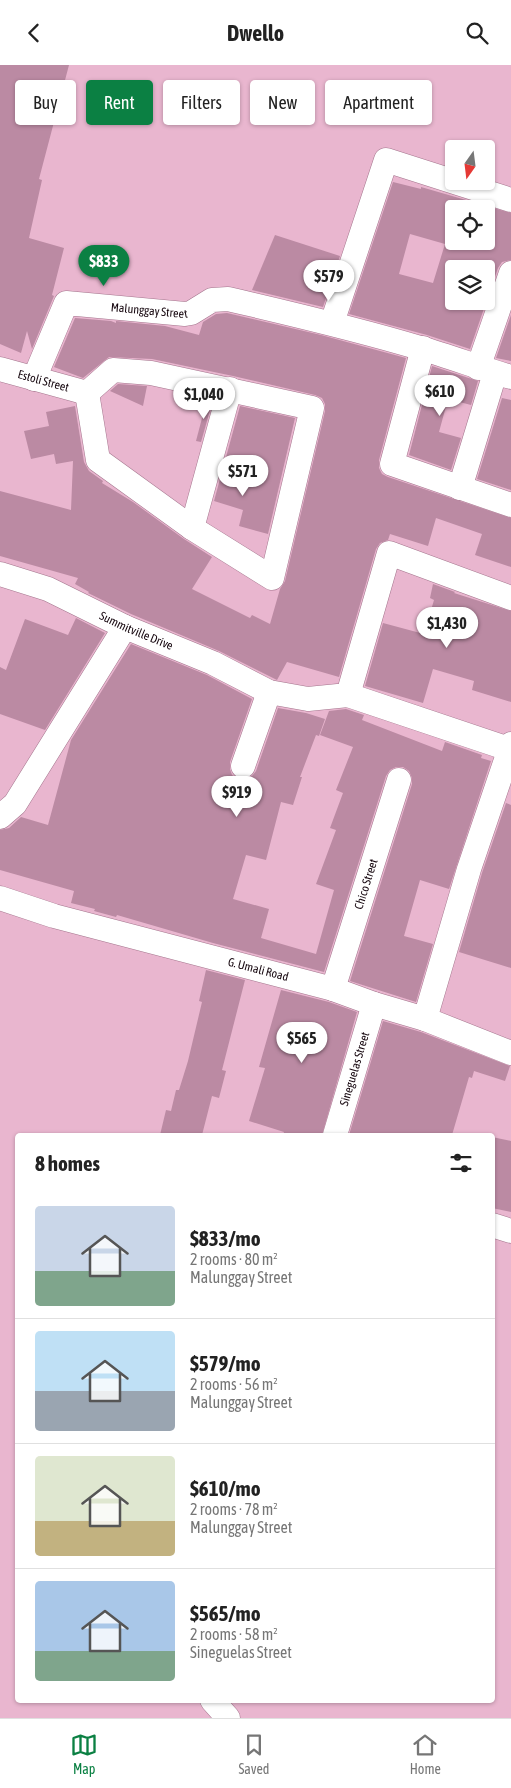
<!DOCTYPE html>
<meta charset="utf-8">
<style>
:root{--surface:#fff;--page:#f2f2f2;--text:#222;--muted:#767676;--line:#e0e0e0;--accent:#0b8043}
body{margin:0;font-family:"Asap Condensed",sans-serif;background:var(--page);color:var(--text);height:100vh;display:flex;flex-direction:column;font-size:19px;white-space:nowrap}
*{box-sizing:border-box;margin:0}
p{font-size:16px;color:var(--muted)}
.icon{flex:none;width:28px;height:28px;fill:none;stroke:currentColor;stroke-width:2;stroke-linecap:round;stroke-linejoin:round}
.map{position:relative;flex:1;overflow:hidden}
.details{position:absolute;left:15px;top:1068px;width:480px;height:570px;display:flex;flex-direction:column;background:var(--surface);border-radius:5px;box-shadow:0 1px 4px #0004}
.details>*{flex:none}
.hud{position:absolute;left:15px;top:15px;width:481px;height:45px;display:flex;gap:10px}
.needle{width:32px;rotate:194deg}
.controls{position:absolute;left:445px;top:75px;display:grid;gap:10px}
.controls a{display:grid;place-items:center;width:50px;height:50px;border-radius:5px;background:var(--surface);box-shadow:0 1px 4px #0004;font-size:25px}
.price{position:absolute;translate:-50% -42px;padding:0 11px;border-radius:18px;background:#fff;color:#222;font-size:16px;line-height:32px;filter:drop-shadow(0 1px 2px #0008)}
.price::after{content:'';position:absolute;left:50%;top:30px;width:15px;height:11px;margin-left:-8px;background:inherit;clip-path:polygon(0 0,100% 0,50% 100%)}
.price.on{background:var(--accent);color:#fff}
ul{padding:0;list-style:none}
li{display:flex;align-items:center;gap:15px;height:125px;padding:0 20px}
li+li{border-top:1px solid var(--line)}
li span{display:grid;place-items:center;flex:none;width:140px;height:100px;border-radius:5px;color:#555}
li>.icon{margin-inline-start:auto}
span .icon{width:60px;height:60px;fill:#fffc;stroke-width:1}
li b{font-size:21px}
h2{display:flex;justify-content:space-between;align-items:center;height:60px;padding:0 20px;font-size:21px}
.tag{padding:0 18px;border-radius:5px;background:var(--surface);box-shadow:0 1px 4px #0004;font-size:18px;line-height:45px}
.tag.on{background:var(--accent);color:#fff}
header{display:flex;justify-content:space-between;align-items:center;height:65px;padding:0 20px;background:var(--surface);font-size:22px;font-weight:700}
.tabs{display:flex;justify-content:space-around;align-items:center;height:70px;border-top:1px solid var(--line);background:var(--surface);font-size:14px;color:var(--muted)}
.tabs a{display:grid;justify-items:center;gap:2px}
.tabs .on{color:var(--accent)}
.map>svg:first-child{display:block}
.building{fill:#bb8aa3;fill-rule:evenodd}
.lines{fill:none;stroke-linecap:round;stroke-linejoin:round}
.minor-casing{stroke:#a4758d;stroke-width:25}
.minor{stroke:#fff;stroke-width:24}
.labels{text-anchor:middle;stroke-width:4;stroke-linejoin:round;paint-order:stroke}
.street-label{font-size:12px;fill:#15060e;stroke:#fadfeb}
</style>
<header><svg class="icon" aria-label="back" viewBox="0 0 24 24"><path d="M15 5l-7 7 7 7"/></svg>Dwello<svg class="icon" aria-label="search" viewBox="0 0 24 24"><circle cx="10" cy="10" r="6"/><path d="M15 15l6 6"/></svg></header>
<div class="map">
<svg width="511" height="1653" viewBox="0 0 511 1653">
<rect width="100%" height="100%" fill="#e9b6cf"/>
<g class="building">
<path d="M 0,0 L 69,0 L 39,114 L 42,115 L 29,173 L 64,183 L 52,230 L 54,231 L 32,284 L 27,266 L 21,288 L 0,279 Z"/>
<path d="M 393,117 L 421,124 L 421,122 L 511,148 L 511,195 L 502,197 L 498,203 L 470,284 L 427,270 L 349,249 ZM 454,144 L 486,144 L 486,176 L 454,176 ZM 410,169 L 445,179 L 433,218 L 399,209 ZM 454,204 L 486,204 L 486,236 L 454,236 Z"/>
<path d="M 275,170 L 340,191 L 323,242 L 252,225 Z"/>
<path d="M 227,248 L 321,270 L 406,293 L 379,395 L 379,403 L 382,409 L 388,412 L 511,453 L 511,502 L 475,490 L 482,469 L 436,453 L 428,481 L 390,469 L 388,475 L 380,478 L 376,484 L 339,612 L 287,597 L 277,615 L 219,586 L 131,549 L 88,528 L 89,527 L 75,519 L 78,513 L 0,491 L 0,426 L 71,445 L 73,396 L 56,399 L 54,389 L 31,394 L 24,366 L 49,361 L 46,347 L 75,341 L 84,397 L 89,406 L 103,416 L 102,418 L 133,437 L 184,474 L 212,492 L 192,524 L 250,553 L 252,550 L 270,559 L 280,524 L 285,516 L 325,346 L 325,339 L 322,333 L 315,330 L 233,311 L 152,294 L 109,292 L 83,313 L 54,302 L 75,253 L 111,256 L 116,258 L 116,256 L 165,261 L 199,270 L 203,257 L 216,249 Z"/>
<path d="M 511,250 L 511,296 L 496,293 Z"/>
<path d="M 432,301 L 478,316 L 471,340 L 448,334 L 439,367 L 461,373 L 451,405 L 409,390 Z"/>
<path d="M 118,319 L 147,321 L 143,341 L 110,326 Z"/>
<path d="M 502,333 L 511,335 L 511,425 L 477,414 Z"/>
<path d="M 207,334 L 213,335 L 201,377 L 196,376 Z"/>
<path d="M 240,341 L 295,353 L 268,469 L 239,461 L 243,445 L 214,436 Z"/>
<path d="M 433,519 L 455,527 L 454,528 L 511,546 L 511,637 L 472,625 L 474,616 L 433,604 L 423,638 L 365,621 L 383,558 L 424,569 L 434,535 L 430,533 Z"/>
<path d="M 76,553 L 105,568 L 45,665 L 0,649 L 0,602 L 6,605 L 25,554 L 68,570 Z"/>
<path d="M 131,579 L 207,610 L 252,634 L 230,697 L 230,704 L 232,710 L 238,714 L 246,714 L 252,711 L 256,706 L 278,643 L 306,648 L 325,654 L 319,671 L 316,670 L 300,712 L 302,712 L 293,740 L 281,737 L 266,795 L 246,790 L 233,834 L 269,844 L 261,873 L 316,889 L 334,825 L 316,819 L 336,765 L 330,763 L 343,728 L 336,725 L 353,682 L 320,670 L 329,646 L 346,644 L 364,650 L 362,655 L 442,686 L 445,677 L 482,690 L 481,693 L 491,696 L 449,824 L 420,815 L 404,871 L 433,879 L 416,937 L 350,916 L 412,719 L 412,713 L 409,706 L 403,702 L 396,702 L 390,705 L 386,711 L 324,907 L 213,878 L 117,850 L 116,852 L 94,846 L 95,844 L 71,838 L 74,826 L 0,805 L 0,765 L 9,763 L 21,752 L 48,760 L 71,675 Z"/>
<path d="M 506,738 L 511,740 L 511,903 L 459,887 L 482,808 Z"/>
<path d="M 206,905 L 245,915 L 222,1005 L 226,1006 L 219,1033 L 212,1031 L 202,1070 L 160,1070 L 166,1045 L 171,1046 L 176,1025 L 179,1025 L 188,996 L 202,937 L 199,936 Z"/>
<path d="M 281,925 L 329,937 L 357,947 L 322,1070 L 283,1070 L 284,1067 L 249,1056 L 265,1003 L 259,1002 Z"/>
<path d="M 383,956 L 421,967 L 510,1001 L 505,1016 L 474,1006 L 472,1013 L 469,1012 L 452,1070 L 349,1070 Z"/>
<path d="M 492,1072 L 511,1076 L 511,1147 L 492,1143 Z"/>
</g>
<g class="lines">
<g class="minor-casing">
<g id="minor">
<path d="M 332,258 L 386,95 L 511,135"/>
<path d="M 423,283 L 392,399 L 511,440"/>
<path d="M 478,303 L 511,208"/>
<path id="s1" d="M 0,304 L 87,328"/>
<path d="M 113,305 L 151,308 L 312,343 L 272,513 L 192,463 L 98,395 L 87,328 Z"/>
<path id="s2" d="M 34,314 L 66,238 L 185,249 L 191,248 L 212,235 L 228,234 C 293,249 357,264 420,283 C 451,292 480,303 511,312"/>
<path d="M 460,423 L 495,308"/>
<path d="M 192,463 L 230,324"/>
<path id="s3" d="M 0,509 L 48,524 L 125,562 L 213,598 L 269,627 L 308,634 L 348,630 L 389,488 L 511,533"/>
<path d="M 348,630 L 509,684 L 511,679"/>
<path d="M 243,701 L 269,627"/>
<path d="M 0,752 L 15,739 L 125,562"/>
<path id="s4" d="M 0,833 L 54,851 L 333,924 L 374,939 L 425,954 L 511,988"/>
<path id="s5" d="M 333,924 L 399,715"/>
<path d="M 425,954 L 469,804 L 507,692"/>
<path id="s6" d="M 335,1070 L 374,939"/>
<path d="M 492,1160 L 511,1166"/>
<path d="M 212,1635 L 228,1653"/>
</g>
</g>
<use href="#minor" class="minor"/>
</g>
<g class="labels">
<g class="street-label">
<text dy="4" stroke="none"><textPath href="#s2" startOffset="166">Malunggay Street</textPath></text>
<text dy="4" stroke="none"><textPath href="#s1" startOffset="45">Estoli Street</textPath></text>
<text dy="4" stroke="none"><textPath href="#s3" startOffset="148">Summitville Drive</textPath></text>
<text dy="4" stroke="none"><textPath href="#s5" startOffset="110">Chico Street</textPath></text>
<text dy="4" stroke="none"><textPath href="#s4" startOffset="268">G. Umali Road</textPath></text>
<text dy="4" stroke="none"><textPath href="#s6" startOffset="69">Sineguelas Street</textPath></text>
</g>
</g>
</svg>
<div class="controls">
<a><svg class="needle" viewBox="-14 -14 28 28"><path d="M0-13l5 13h-10z" fill="#e53935"/><path d="M0 13l5-13h-10z" fill="#767676"/></svg></a>
<a><svg class="icon" aria-label="locate" viewBox="0 0 24 24"><circle cx="12" cy="12" r="6"/><path d="M12 2v4M12 18v4M2 12h4M18 12h4"/></svg></a>
<a><svg class="icon" aria-label="layers" viewBox="0 0 24 24"><path d="M12 4l9 5-9 5-9-5zM3 14l9 5 9-5"/></svg></a>
</div>
<b class="price on" style="left:104px;top:222px">$833</b>
<b class="price" style="left:329px;top:237px">$579</b>
<b class="price" style="left:440px;top:352px">$610</b>
<b class="price" style="left:204px;top:355px">$1,040</b>
<b class="price" style="left:243px;top:432px">$571</b>
<b class="price" style="left:447px;top:584px">$1,430</b>
<b class="price" style="left:237px;top:753px">$919</b>
<b class="price" style="left:302px;top:999px">$565</b>
<div class="hud">
<a class="tag">Buy</a>
<a class="tag on">Rent</a>
<a class="tag">Filters</a>
<a class="tag">New</a>
<a class="tag">Apartment</a>
</div>
<section class="details">
<h2>8 homes<svg class="icon" aria-label="filters" viewBox="0 0 24 24"><path d="M4 7h16M4 17h16"/><circle cx="9" cy="7" r="2"/><circle cx="15" cy="17" r="2"/></svg></h2>
<ul>
<li><span style="background:linear-gradient(#c9d6e8 65%,#7fa58c 0)"><svg class="icon" aria-label="home" viewBox="0 0 24 24"><path d="M3 11l9-7 9 7M6 9v11h12V9"/></svg></span><div><b>$833/mo</b><p>2 rooms · 80 m²</p><p>Malunggay Street</p></div></li>
<li><span style="background:linear-gradient(#bfe0f5 60%,#9aa5b1 0)"><svg class="icon" aria-label="home" viewBox="0 0 24 24"><path d="M3 11l9-7 9 7M6 9v11h12V9"/></svg></span><div><b>$579/mo</b><p>2 rooms · 56 m²</p><p>Malunggay Street</p></div></li>
<li><span style="background:linear-gradient(#dfe7d0 65%,#c2b280 0)"><svg class="icon" aria-label="home" viewBox="0 0 24 24"><path d="M3 11l9-7 9 7M6 9v11h12V9"/></svg></span><div><b>$610/mo</b><p>2 rooms · 78 m²</p><p>Malunggay Street</p></div></li>
<li><span style="background:linear-gradient(#a9c7e8 70%,#7fa58c 0)"><svg class="icon" aria-label="home" viewBox="0 0 24 24"><path d="M3 11l9-7 9 7M6 9v11h12V9"/></svg></span><div><b>$565/mo</b><p>2 rooms · 58 m²</p><p>Sineguelas Street</p></div></li>
</ul>
</section>
</div>
<nav class="tabs">
<a class="on"><svg class="icon" aria-label="map" viewBox="0 0 24 24"><path d="M3 6l6-2 6 2 6-2v14l-6 2-6-2-6 2zM9 4v14M15 6v14"/></svg>Map</a>
<a><svg class="icon" aria-label="saved" viewBox="0 0 24 24"><path d="M7 4h10v16l-5-4-5 4z"/></svg>Saved</a>
<a><svg class="icon" aria-label="home" viewBox="0 0 24 24"><path d="M3 11l9-7 9 7M6 9v11h12V9"/></svg>Home</a>
</nav>
